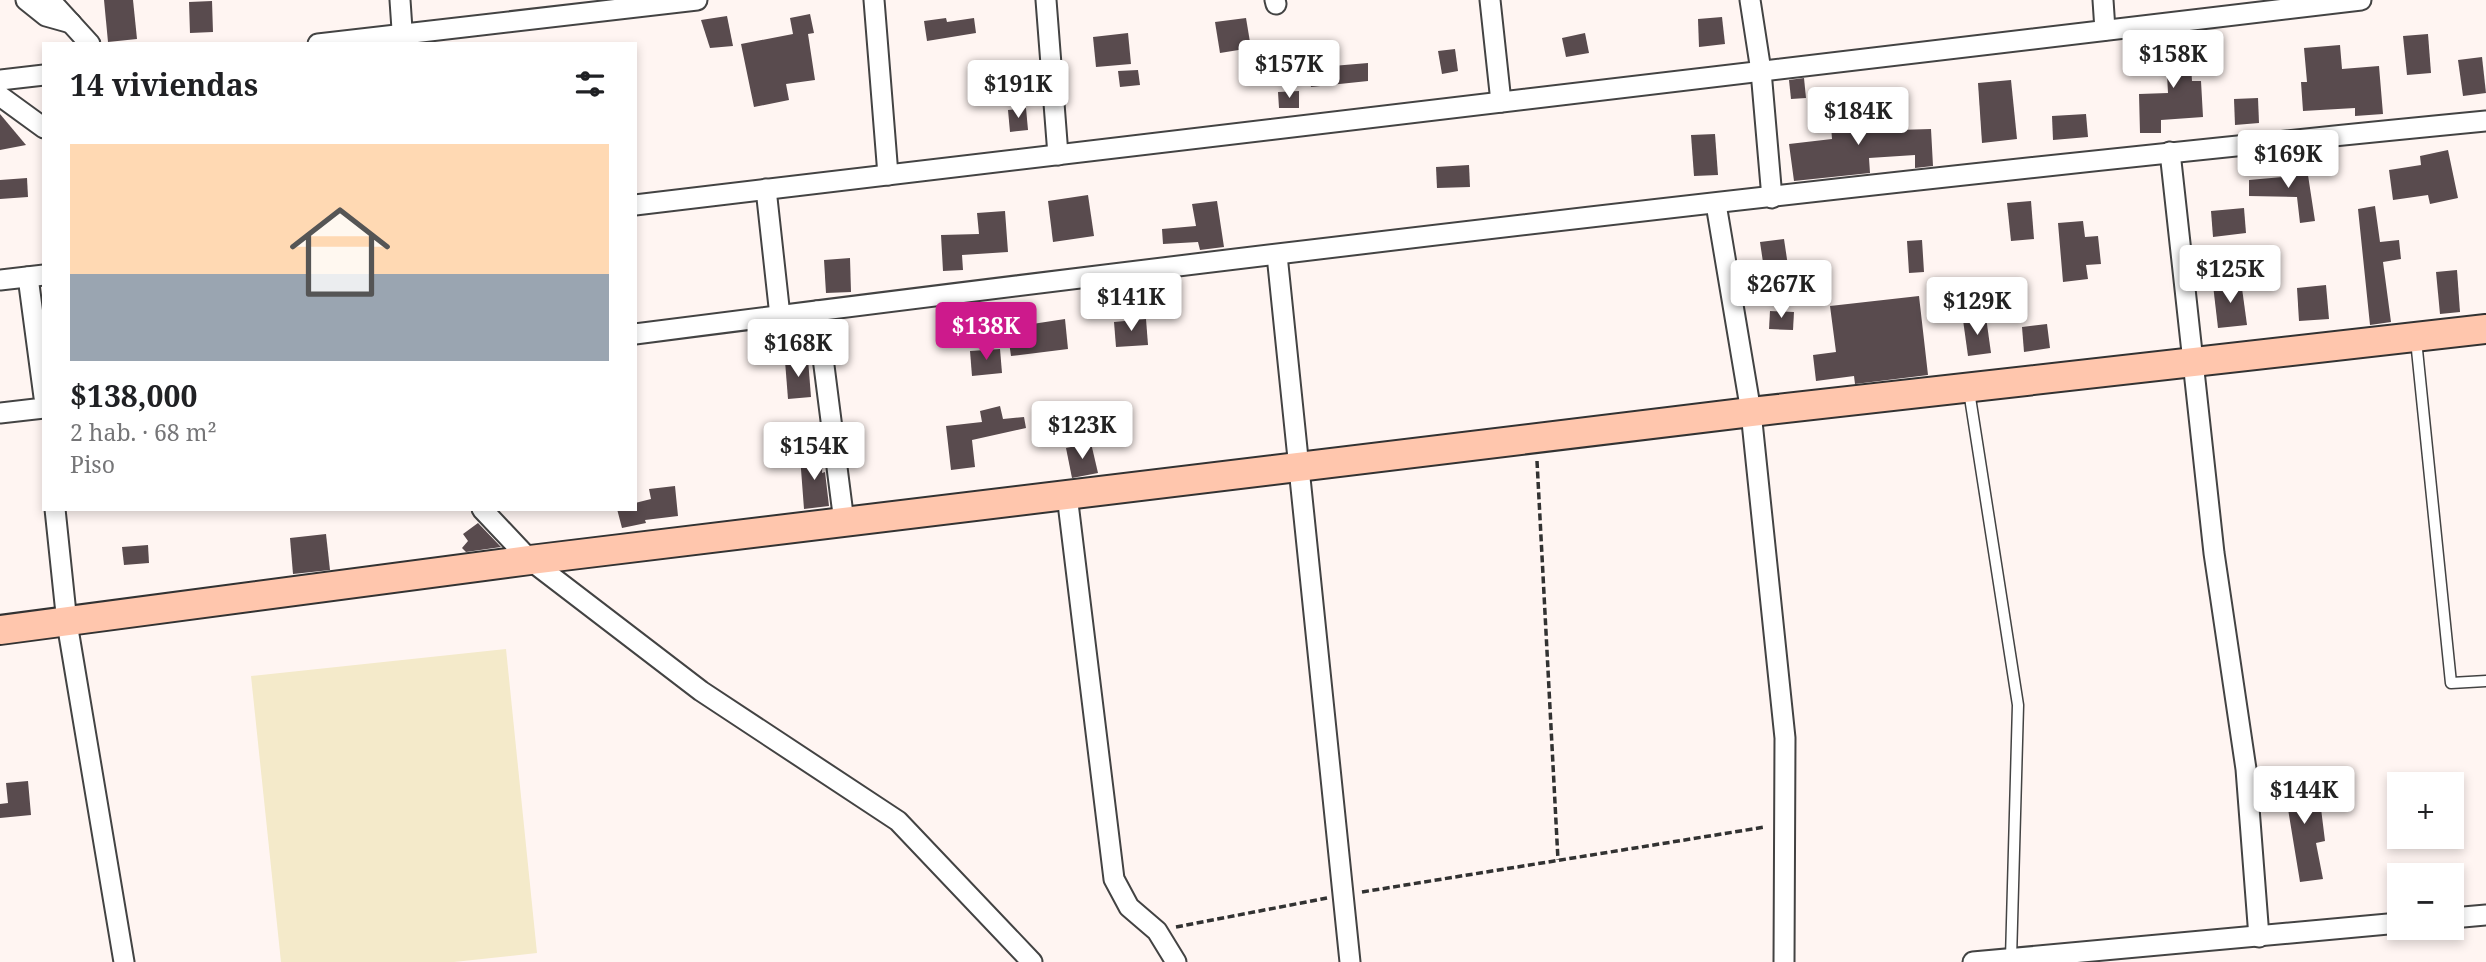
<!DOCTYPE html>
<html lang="es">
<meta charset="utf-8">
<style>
:root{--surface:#fff;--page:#f6f6f6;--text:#202124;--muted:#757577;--line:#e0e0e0;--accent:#cd1a8c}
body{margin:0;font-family:"Noto Serif",serif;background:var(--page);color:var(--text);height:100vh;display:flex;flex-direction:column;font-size:26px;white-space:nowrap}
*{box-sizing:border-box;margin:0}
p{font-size:23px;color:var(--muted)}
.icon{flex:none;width:38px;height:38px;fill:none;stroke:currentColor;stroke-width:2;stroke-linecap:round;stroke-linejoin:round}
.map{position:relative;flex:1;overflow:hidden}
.details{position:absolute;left:42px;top:42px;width:595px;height:469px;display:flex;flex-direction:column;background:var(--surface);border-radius:0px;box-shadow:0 4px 10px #0003}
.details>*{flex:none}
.fabs{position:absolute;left:2387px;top:772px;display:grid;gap:14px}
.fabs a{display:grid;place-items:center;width:77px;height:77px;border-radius:0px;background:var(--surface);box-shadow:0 4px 10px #0003;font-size:35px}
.price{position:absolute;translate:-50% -60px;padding:0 16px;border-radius:7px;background:#fff;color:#222;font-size:23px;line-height:46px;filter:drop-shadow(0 2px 4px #0008)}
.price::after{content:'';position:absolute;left:50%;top:42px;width:21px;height:16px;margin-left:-10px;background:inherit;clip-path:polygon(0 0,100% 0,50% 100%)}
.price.selected{background:var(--accent);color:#fff}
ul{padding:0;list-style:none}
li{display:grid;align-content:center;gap:14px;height:371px;padding:0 28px}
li+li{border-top:2px solid var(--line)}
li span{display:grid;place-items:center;height:217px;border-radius:0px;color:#555}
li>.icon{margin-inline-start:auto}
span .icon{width:126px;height:126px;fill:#fffc;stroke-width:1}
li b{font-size:30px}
h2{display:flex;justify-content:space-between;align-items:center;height:84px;padding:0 28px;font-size:30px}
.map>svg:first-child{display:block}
.pitch{fill:#f4eaca}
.building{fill:#594b4e}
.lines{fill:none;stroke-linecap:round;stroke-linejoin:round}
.lane-casing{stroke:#434343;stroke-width:13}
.street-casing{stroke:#434343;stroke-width:23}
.secondary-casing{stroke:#323232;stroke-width:32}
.path{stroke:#323232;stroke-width:3.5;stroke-dasharray:7 3.5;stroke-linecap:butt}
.lane{stroke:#fff;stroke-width:10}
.street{stroke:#fff;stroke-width:19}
.secondary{stroke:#ffc6ad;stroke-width:28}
</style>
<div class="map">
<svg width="2486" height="962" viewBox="0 0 2486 962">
<rect width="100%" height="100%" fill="#fff5f2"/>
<path class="pitch" d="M 506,649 L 537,953 L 454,962 L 281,962 L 251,676 Z"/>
<g class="building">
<path d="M 104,0 L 133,0 L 137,39 L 108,42 Z"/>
<path d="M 212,1 L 213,32 L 190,33 L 189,2 Z"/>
<path d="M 810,14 L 814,33 L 808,34 L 815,80 L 786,84 L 789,100 L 754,107 L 741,44 L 793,34 L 790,18 Z"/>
<path d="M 727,16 L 733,46 L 710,48 L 701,20 Z"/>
<path d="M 1722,17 L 1725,44 L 1699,47 L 1698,19 Z"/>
<path d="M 946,18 L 947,22 L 974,18 L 976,33 L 927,41 L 924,21 Z"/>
<path d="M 1246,18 L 1251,48 L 1220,53 L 1215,22 Z"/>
<path d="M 1128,33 L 1131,64 L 1096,67 L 1093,37 Z"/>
<path d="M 1585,33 L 1589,53 L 1566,57 L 1562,38 Z"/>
<path d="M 2428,34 L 2431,73 L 2407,75 L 2403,36 Z"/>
<path d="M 2189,35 L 2192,81 L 2201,81 L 2203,117 L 2161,120 L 2161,133 L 2140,133 L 2139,94 L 2168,93 L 2165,37 Z"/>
<path d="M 2340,45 L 2342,69 L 2379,66 L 2383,114 L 2355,116 L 2355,108 L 2303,111 L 2301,82 L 2307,82 L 2304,48 Z"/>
<path d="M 1455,49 L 1458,71 L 1442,74 L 1438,51 Z"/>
<path d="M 2482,57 L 2486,93 L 2463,96 L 2458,60 Z"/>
<path d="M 1368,63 L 1368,81 L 1311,87 L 1309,68 Z"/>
<path d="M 1138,70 L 1140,85 L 1120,87 L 1118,71 Z"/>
<path d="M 1804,78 L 1806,98 L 1791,99 L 1789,80 Z"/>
<path d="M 2011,80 L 2017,139 L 1982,143 L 1978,83 Z"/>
<path d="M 1299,91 L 1299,108 L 1279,108 L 1278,92 Z"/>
<path d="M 1865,98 L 1866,129 L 1897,126 L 1897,130 L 1931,129 L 1933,166 L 1915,168 L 1915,155 L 1869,158 L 1870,173 L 1794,181 L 1789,144 L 1832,139 L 1831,126 L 1845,125 L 1844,99 Z"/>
<path d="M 2258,98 L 2259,123 L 2235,125 L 2234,99 Z"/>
<path d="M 1026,108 L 1028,130 L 1010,132 L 1008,110 Z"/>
<path d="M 0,114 L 26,145 L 0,150 Z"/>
<path d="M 2086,114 L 2088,137 L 2053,140 L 2052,116 Z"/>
<path d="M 1715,134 L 1718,175 L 1694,176 L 1691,135 Z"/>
<path d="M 2448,150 L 2458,198 L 2430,204 L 2428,195 L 2393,200 L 2389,170 L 2421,165 L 2420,156 Z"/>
<path d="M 2306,162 L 2315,221 L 2300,223 L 2297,197 L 2249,196 L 2249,180 L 2294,176 L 2293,164 Z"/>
<path d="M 1469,165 L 1470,187 L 1437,188 L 1436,167 Z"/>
<path d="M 27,178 L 28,197 L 0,199 L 0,180 Z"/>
<path d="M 1088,195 L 1094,236 L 1053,242 L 1048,201 Z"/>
<path d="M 1217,201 L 1224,247 L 1200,250 L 1198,242 L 1163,244 L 1162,229 L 1196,226 L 1192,204 Z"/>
<path d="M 2031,201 L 2034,239 L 2011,241 L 2007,203 Z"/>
<path d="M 2375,206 L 2380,242 L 2399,240 L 2401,259 L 2383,262 L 2391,322 L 2370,325 L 2358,209 Z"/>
<path d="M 2244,208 L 2246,233 L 2213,237 L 2211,211 Z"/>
<path d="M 1005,211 L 1008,252 L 962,255 L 963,270 L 943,271 L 941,235 L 979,234 L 977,213 Z"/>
<path d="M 2083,221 L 2085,237 L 2098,236 L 2101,264 L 2086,265 L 2088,279 L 2063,282 L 2058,223 Z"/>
<path d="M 1784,239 L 1788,266 L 1764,269 L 1760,242 Z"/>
<path d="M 1922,240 L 1924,272 L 1909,273 L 1907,241 Z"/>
<path d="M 850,258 L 851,292 L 826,293 L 824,260 Z"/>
<path d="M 2457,270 L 2460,312 L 2440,314 L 2436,272 Z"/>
<path d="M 2241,281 L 2247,325 L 2218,328 L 2213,285 Z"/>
<path d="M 2326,285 L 2329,319 L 2299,321 L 2297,288 Z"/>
<path d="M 1919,296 L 1928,375 L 1855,384 L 1854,376 L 1816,381 L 1813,355 L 1836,352 L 1830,306 Z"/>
<path d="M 1770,311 L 1794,312 L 1793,330 L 1769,329 Z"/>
<path d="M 1986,317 L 1991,353 L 1968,356 L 1963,320 Z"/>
<path d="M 1065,319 L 1068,349 L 1011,356 L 1007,328 Z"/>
<path d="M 1146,319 L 1148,345 L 1116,347 L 1114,322 Z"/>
<path d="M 2047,324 L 2050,348 L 2024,352 L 2022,327 Z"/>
<path d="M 1000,349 L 1002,373 L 972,376 L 970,351 Z"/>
<path d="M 808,359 L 811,397 L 788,399 L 785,361 Z"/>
<path d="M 1000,406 L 1003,419 L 1024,417 L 1026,428 L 972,440 L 975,467 L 951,470 L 946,426 L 982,422 L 980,411 Z"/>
<path d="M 1091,443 L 1098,473 L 1072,478 L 1066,448 Z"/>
<path d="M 800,456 L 823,456 L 822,473 L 825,472 L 829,506 L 804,509 Z"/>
<path d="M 675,486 L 678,516 L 645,520 L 646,523 L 622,528 L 617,509 L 635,509 L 635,503 L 651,499 L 649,489 Z"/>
<path d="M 478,523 L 501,547 L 466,552 L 462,548 L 468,541 L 463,534 Z"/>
<path d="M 326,534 L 330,570 L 293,574 L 290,538 Z"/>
<path d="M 148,545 L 149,563 L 124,565 L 122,547 Z"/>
<path d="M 28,781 L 31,815 L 0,818 L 0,804 L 8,803 L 6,783 Z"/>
<path d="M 2318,784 L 2325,841 L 2316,843 L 2323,879 L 2300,882 L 2288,809 L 2273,811 L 2271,790 Z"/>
</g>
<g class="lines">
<g class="lane-casing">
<g id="lane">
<path d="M 2416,340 L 2451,683 L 2486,681"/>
<path d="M 1969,391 L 2018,705 L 2011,959"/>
</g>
</g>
<g class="street-casing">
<g id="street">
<path d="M 26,0 L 46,16 L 71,23"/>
<path d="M 50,0 L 90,44"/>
<path d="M 400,0 L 403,44"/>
<path d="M 874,0 L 888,175"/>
<path d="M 1046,0 L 1058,155"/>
<path d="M 1275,0 L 1276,4"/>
<path d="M 1490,0 L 1501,102"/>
<path d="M 1750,0 L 1761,71 L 1772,198"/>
<path d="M 2103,0 L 2105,30"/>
<path d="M 318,44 L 697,0"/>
<path d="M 0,80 L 44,75"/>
<path d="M 0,96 L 44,128"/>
<path d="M 2170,152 L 2214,553 L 2246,769 L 2259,937"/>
<path d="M 766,189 L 780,316"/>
<path d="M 1716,204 L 1751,412 L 1785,738 L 1784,962"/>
<path d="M 635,205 L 2361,0"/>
<path d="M 1277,255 L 1350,962"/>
<path d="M 28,277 L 44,397"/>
<path d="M 0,280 L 44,275"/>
<path d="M 817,311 L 844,522"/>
<path d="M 635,334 C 1251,255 1868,181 2486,121"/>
<path d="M 0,413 L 44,408"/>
<path d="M 1067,495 L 1114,879 L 1129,907 L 1157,931 L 1176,962"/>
<path d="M 55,509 L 67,623 L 124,962"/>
<path d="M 482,509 L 530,560 L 701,691 L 898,821 L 1032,962"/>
<path d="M 2452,918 L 2486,915"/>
<path d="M 1973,962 L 2399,923"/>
</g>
</g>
<g class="secondary-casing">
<path id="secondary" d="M 0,630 L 530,560 L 1751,412 L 2486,329"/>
</g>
<g class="path">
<path d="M 1537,461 L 1558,860"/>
<path d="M 1362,892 L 1765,827"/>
<path d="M 1176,927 L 1327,898"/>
</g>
<use href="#lane" class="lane"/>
<use href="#street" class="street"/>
<use href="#secondary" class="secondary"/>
</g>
</svg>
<div class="fabs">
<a>+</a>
<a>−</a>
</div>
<b class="price" style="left:2173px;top:90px">$158K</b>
<b class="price" style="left:1289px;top:100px">$157K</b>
<b class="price" style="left:1018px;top:120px">$191K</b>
<b class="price" style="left:1858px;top:147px">$184K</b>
<b class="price" style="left:2288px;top:190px">$169K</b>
<b class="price" style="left:2230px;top:305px">$125K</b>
<b class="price" style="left:1781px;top:320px">$267K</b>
<b class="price" style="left:1131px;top:333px">$141K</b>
<b class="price" style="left:1977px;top:337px">$129K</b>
<b class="price selected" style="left:986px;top:362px">$138K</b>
<b class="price" style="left:798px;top:379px">$168K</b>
<b class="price" style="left:1082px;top:461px">$123K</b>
<b class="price" style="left:814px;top:482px">$154K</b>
<b class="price" style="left:2304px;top:826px">$144K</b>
<section class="details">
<h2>14 viviendas<svg class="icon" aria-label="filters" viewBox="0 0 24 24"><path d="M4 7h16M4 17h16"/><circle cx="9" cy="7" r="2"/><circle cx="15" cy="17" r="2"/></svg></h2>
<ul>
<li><span style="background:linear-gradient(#ffd9b3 60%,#9aa5b1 0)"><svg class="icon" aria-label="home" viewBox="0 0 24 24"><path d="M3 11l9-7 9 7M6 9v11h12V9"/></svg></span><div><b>$138,000</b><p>2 hab. · 68 m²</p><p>Piso</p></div></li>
</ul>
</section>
</div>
